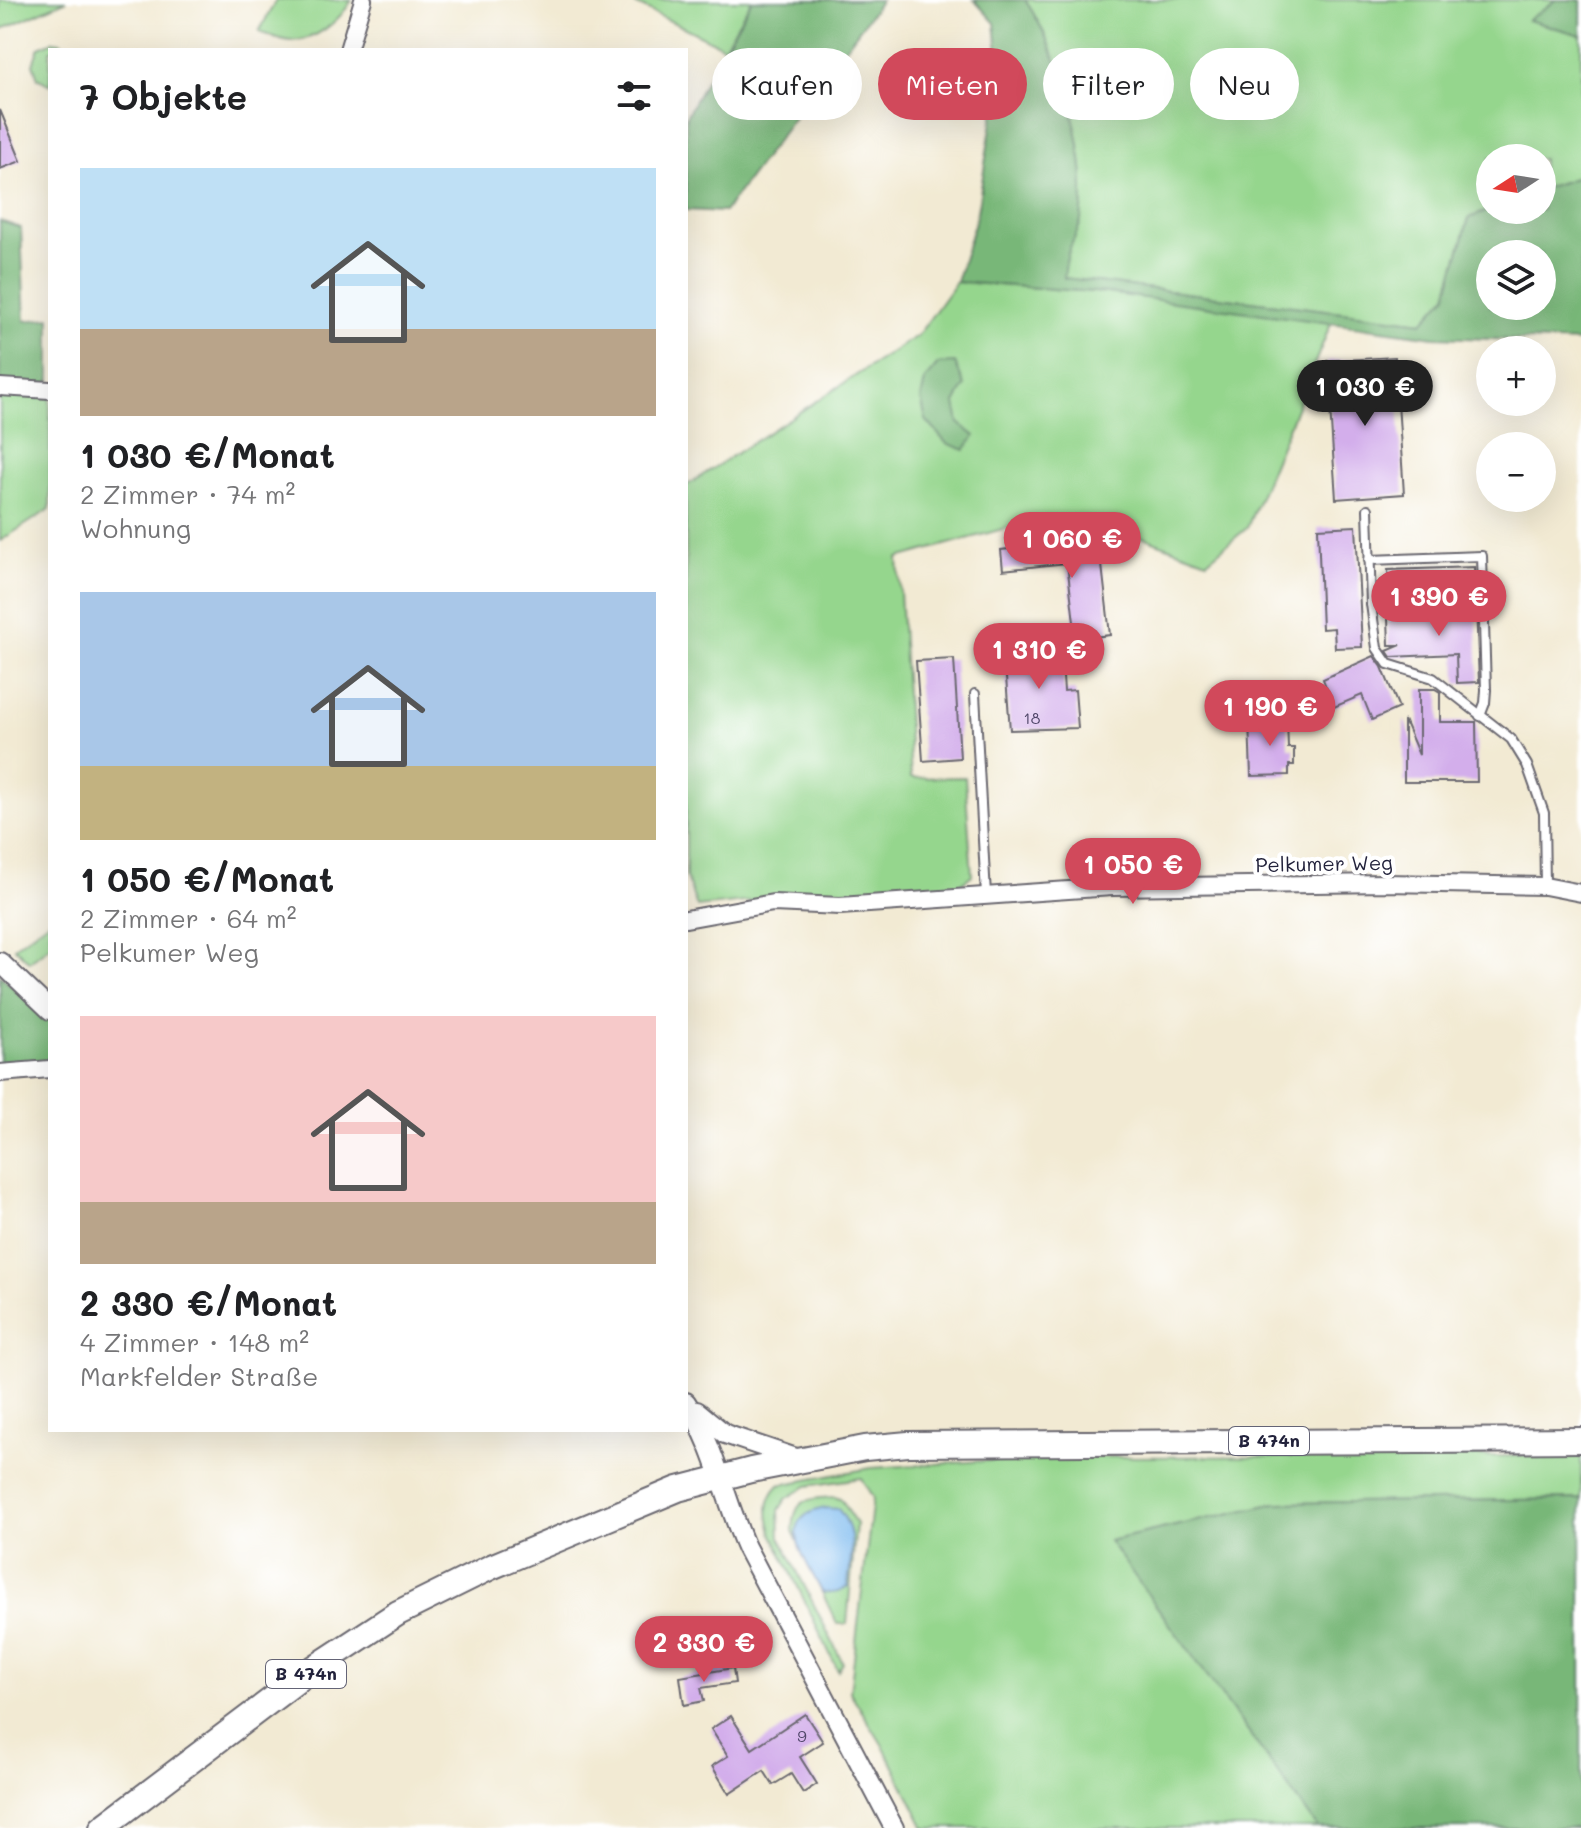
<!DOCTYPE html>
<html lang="de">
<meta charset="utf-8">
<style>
:root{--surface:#fff;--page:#f6f6f6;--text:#202124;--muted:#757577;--accent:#d1495b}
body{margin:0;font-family:Mali,sans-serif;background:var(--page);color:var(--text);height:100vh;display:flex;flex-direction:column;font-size:30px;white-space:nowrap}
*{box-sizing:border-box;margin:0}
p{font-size:26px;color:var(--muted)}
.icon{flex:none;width:44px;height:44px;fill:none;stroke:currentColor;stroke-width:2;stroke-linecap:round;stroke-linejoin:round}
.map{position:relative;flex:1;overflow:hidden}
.drawer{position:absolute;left:48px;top:48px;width:640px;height:1384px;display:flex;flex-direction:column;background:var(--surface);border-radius:0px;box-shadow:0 8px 32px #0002}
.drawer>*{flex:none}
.guide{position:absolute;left:712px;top:48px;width:748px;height:72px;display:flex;gap:16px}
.needle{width:52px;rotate:258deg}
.controls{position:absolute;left:1476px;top:144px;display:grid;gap:16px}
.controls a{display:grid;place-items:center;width:80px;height:80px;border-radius:50%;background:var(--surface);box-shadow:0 8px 32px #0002;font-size:40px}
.price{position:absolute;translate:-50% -68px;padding:0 18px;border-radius:28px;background:var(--accent);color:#fff;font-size:26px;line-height:52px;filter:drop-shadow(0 2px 4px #0008)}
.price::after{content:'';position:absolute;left:50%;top:48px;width:24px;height:18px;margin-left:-12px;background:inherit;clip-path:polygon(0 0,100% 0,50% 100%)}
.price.active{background:#222;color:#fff}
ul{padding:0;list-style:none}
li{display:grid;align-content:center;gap:16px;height:424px;padding:0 32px}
li span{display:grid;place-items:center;height:248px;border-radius:0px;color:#555}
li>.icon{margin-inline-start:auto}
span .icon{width:144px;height:144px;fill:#fffc;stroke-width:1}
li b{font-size:34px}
h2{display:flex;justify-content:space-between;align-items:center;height:96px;padding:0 32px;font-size:34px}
.pill{padding:0 28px;border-radius:36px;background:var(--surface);box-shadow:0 8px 32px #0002;font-size:28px;line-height:72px}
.pill.active{background:var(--accent);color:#fff}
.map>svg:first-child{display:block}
.green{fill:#95d68d;stroke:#5c7c64;stroke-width:2}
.forest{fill:#78b778;stroke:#4d6c5a;stroke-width:2;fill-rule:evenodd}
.water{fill:#7bbaef;stroke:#4e6e95;stroke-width:2}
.building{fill:#d3aeeb}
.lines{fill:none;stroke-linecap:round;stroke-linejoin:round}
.service-casing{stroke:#6b6870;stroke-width:12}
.minor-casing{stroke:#6b6870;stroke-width:20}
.tertiary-casing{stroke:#6b6870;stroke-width:22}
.primary-casing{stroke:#6b6870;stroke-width:28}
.service{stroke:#fff;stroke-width:8}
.minor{stroke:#fff;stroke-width:16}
.tertiary{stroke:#fff;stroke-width:18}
.primary{stroke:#fff;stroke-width:24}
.labels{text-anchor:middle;stroke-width:8;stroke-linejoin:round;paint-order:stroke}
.number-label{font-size:16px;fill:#4e4567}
.shield{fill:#fff;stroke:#646476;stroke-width:2}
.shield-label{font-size:18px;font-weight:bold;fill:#22223b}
.street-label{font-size:20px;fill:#22223b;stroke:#fff}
</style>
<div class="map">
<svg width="1581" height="1828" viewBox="0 0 1581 1828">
<rect width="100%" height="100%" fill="#fff"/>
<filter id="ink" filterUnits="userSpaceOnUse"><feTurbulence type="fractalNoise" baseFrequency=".0125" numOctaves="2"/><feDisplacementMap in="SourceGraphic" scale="16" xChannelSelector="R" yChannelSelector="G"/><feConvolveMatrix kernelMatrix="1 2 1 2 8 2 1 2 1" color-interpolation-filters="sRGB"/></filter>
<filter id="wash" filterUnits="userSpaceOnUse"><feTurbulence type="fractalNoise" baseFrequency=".006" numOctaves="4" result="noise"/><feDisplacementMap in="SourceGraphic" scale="32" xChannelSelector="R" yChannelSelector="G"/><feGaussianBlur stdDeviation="1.8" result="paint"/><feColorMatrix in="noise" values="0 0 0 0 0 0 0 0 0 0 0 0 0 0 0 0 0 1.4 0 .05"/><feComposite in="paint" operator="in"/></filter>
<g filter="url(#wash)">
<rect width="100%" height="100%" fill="#f2ead3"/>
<g class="green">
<path d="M 0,0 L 67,0 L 0,30 Z"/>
<path d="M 276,0 L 352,0 C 339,21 317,41 290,41 C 280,40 268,35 259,32 Z"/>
<path d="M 627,0 L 752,0 L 724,47 Z"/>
<path d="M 1025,0 L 1556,0 L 1529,20 L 1581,35 L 1581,176 L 1542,189 L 1542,158 L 1490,158 L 1490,210 L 1469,218 L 1447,295 L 1423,322 L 1063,278 C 1065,268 1066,258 1070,248 C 1073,239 1080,229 1081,219 C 1091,155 1061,53 1025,0 Z"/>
<path d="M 53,41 L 60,42 L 72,50 L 50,50 L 50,85 L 38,78 L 33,64 L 39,47 Z"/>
<path d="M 956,282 L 1107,293 L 1332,321 L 1247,528 L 1207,561 L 1102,522 L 1010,527 L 898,558 L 911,778 L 965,777 L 972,875 L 949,893 L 813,895 L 697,907 L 686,877 L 686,486 L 918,335 Z"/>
<path d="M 0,389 L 50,394 L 50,509 L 0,541 Z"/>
<path d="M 50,920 L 50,946 L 29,962 L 14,947 Z"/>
<path d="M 1581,1456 L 1581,1499 L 1276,1503 L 1110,1541 L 1318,1828 L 925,1828 L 885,1749 L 850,1692 L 873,1498 L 861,1478 L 807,1486 L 786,1499 L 779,1510 L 780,1537 L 843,1663 L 838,1671 L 773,1535 C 767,1516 764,1500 779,1485 L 871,1468 L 1049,1457 Z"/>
<path d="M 835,1497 L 842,1500 L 856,1524 L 847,1624 L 837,1624 L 793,1531 C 794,1498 806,1499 835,1497 Z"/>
</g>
<g class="forest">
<path d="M 752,0 L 881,0 L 724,212 L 686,210 L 686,116 Z"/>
<path d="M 974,0 L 1025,0 C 1061,53 1091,155 1081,219 C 1080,229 1073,239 1070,248 C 1066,257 1065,269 1064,278 L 1423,322 L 1447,295 L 1469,218 L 1490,210 L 1542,210 L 1542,189 L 1581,176 L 1581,342 L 1434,337 L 1107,293 L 956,282 L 976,218 L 1000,73 L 995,23 ZM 1542,254 L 1542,306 L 1490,306 L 1490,254 Z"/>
<path d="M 1556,0 L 1581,0 L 1581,35 L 1528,20 Z"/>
<path d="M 0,221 L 21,228 L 25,321 L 50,318 L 50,390 L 0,387 Z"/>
<path d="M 955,363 L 965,386 L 955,403 L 959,423 L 975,436 L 965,450 L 946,443 L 926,420 L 921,399 L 925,380 L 938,364 Z"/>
<path d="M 0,975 L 50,1021 L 50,1064 L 0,1067 Z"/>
<path d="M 1581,1499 L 1581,1828 L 1318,1828 L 1109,1541 L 1276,1503 Z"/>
</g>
<path class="water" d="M 826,1508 L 838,1509 C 859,1532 850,1558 848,1586 C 840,1593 833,1594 822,1592 C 807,1561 772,1517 826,1508 Z"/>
<g id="blocks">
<g class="building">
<path d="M 0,110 L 21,161 L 0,169 Z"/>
<path d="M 1395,357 L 1404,494 L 1336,499 L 1327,361 Z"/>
<path d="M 1356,526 L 1362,647 L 1335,648 L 1334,628 L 1322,629 L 1318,528 Z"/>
<path d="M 1099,539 L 1110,635 L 1076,639 L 1067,563 L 1003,570 L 1001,550 Z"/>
<path d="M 1474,567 L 1475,592 L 1418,595 L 1417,584 L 1389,585 L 1388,570 Z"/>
<path d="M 1476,606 L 1479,682 L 1457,683 L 1456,654 L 1391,657 L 1387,651 L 1401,645 L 1389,645 L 1388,618 L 1418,617 L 1418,609 Z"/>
<path d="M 1061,648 L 1064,691 L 1075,690 L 1078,728 L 1010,730 L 1004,651 Z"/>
<path d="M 1374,656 L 1382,667 L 1399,708 L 1372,720 L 1362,695 L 1334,707 L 1323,679 Z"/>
<path d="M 954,659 L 960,758 L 923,761 L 916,661 Z"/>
<path d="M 1419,689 L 1435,689 L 1440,692 L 1440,722 L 1476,722 L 1477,782 L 1404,782 L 1404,720 L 1419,755 Z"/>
<path d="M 1287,719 L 1288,748 L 1294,748 L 1294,765 L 1289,765 L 1289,775 L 1251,776 L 1249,720 Z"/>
<path d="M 733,1668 L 735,1683 L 701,1688 L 704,1701 L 684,1705 L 680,1677 Z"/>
<path d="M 805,1714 L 823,1742 L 800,1757 L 817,1784 L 803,1793 L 791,1774 L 773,1785 L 764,1771 L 729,1794 L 712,1766 L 728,1756 L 711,1729 L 731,1716 L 752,1749 Z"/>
</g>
</g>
</g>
<g filter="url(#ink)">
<use href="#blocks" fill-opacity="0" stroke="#6b6870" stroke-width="2"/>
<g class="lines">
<g class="service-casing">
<g id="service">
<path d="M 1368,509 L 1371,604 L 1377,648 L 1388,664 L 1433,678 L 1511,739 L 1527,765 L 1544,813 L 1545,886"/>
<path d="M 1369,560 L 1482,556 L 1486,690 L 1485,703 L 1480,716"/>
<path d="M 1371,604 L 1484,599"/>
<path d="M 975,694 L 986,895"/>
</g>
</g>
<g class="minor-casing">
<g id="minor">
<path d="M 348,50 L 363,0"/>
<path d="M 0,387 L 50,390"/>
<path d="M 686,919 L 773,903 L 840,906 L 1112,887 L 1386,883 L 1545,886 L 1581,893"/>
<path d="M 0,1073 L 50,1069"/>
</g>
</g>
<g class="tertiary-casing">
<g id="tertiary">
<path d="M 0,962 L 50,1010"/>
<path d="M 686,1402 C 715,1445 725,1500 746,1547 L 894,1828"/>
<path d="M 697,1411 L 725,1434 L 799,1459"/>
</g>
</g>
<g class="primary-casing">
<path id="primary" d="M 102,1828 L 311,1670 L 398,1613 L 491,1567 L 678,1489 L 751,1470 L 865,1448 L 908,1444 L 1581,1440"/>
</g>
<use href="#service" class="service"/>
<use href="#minor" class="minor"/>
<use href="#tertiary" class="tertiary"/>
<use href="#primary" class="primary"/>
</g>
</g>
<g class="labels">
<g class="number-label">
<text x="1032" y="724">18</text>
<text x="802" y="1742">9</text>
</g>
<g class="shield">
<rect x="1229" y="1427" width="80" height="28" rx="6"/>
<rect x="266" y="1660" width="80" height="28" rx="6"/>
</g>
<g class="shield-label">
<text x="1269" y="1447">B 474n</text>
<text x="306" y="1680">B 474n</text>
</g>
<g class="street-label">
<text transform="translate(1324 864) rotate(-1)" y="7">Pelkumer Weg</text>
</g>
</g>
</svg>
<div class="controls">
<a><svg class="needle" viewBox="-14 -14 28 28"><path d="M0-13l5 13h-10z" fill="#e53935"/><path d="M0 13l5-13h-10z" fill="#757577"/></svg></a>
<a><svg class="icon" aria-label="layers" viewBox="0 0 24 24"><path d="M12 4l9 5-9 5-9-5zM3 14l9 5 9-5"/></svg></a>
<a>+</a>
<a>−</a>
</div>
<b class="price active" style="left:1365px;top:428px">1 030 €</b>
<b class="price" style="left:1072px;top:580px">1 060 €</b>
<b class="price" style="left:1439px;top:638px">1 390 €</b>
<b class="price" style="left:1039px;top:691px">1 310 €</b>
<b class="price" style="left:1270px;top:748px">1 190 €</b>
<b class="price" style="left:1133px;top:906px">1 050 €</b>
<b class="price" style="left:704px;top:1684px">2 330 €</b>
<div class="guide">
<a class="pill">Kaufen</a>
<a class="pill active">Mieten</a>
<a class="pill">Filter</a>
<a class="pill">Neu</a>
</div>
<section class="drawer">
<h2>7 Objekte<svg class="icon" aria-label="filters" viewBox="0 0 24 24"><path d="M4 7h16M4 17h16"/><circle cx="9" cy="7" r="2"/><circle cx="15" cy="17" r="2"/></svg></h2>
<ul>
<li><span style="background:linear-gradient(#bfe0f5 65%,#b9a48a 0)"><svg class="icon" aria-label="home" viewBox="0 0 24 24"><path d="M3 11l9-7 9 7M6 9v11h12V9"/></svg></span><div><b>1 030 €/Monat</b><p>2 Zimmer · 74 m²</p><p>Wohnung</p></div></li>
<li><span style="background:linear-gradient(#a9c7e8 70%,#c2b280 0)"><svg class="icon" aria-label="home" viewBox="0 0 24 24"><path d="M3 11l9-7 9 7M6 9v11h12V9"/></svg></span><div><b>1 050 €/Monat</b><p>2 Zimmer · 64 m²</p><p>Pelkumer Weg</p></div></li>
<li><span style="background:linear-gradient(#f6c9c9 75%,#b9a48a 0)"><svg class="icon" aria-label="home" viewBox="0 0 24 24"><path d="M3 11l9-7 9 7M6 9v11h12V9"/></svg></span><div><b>2 330 €/Monat</b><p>4 Zimmer · 148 m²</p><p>Markfelder Straße</p></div></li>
</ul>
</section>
</div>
